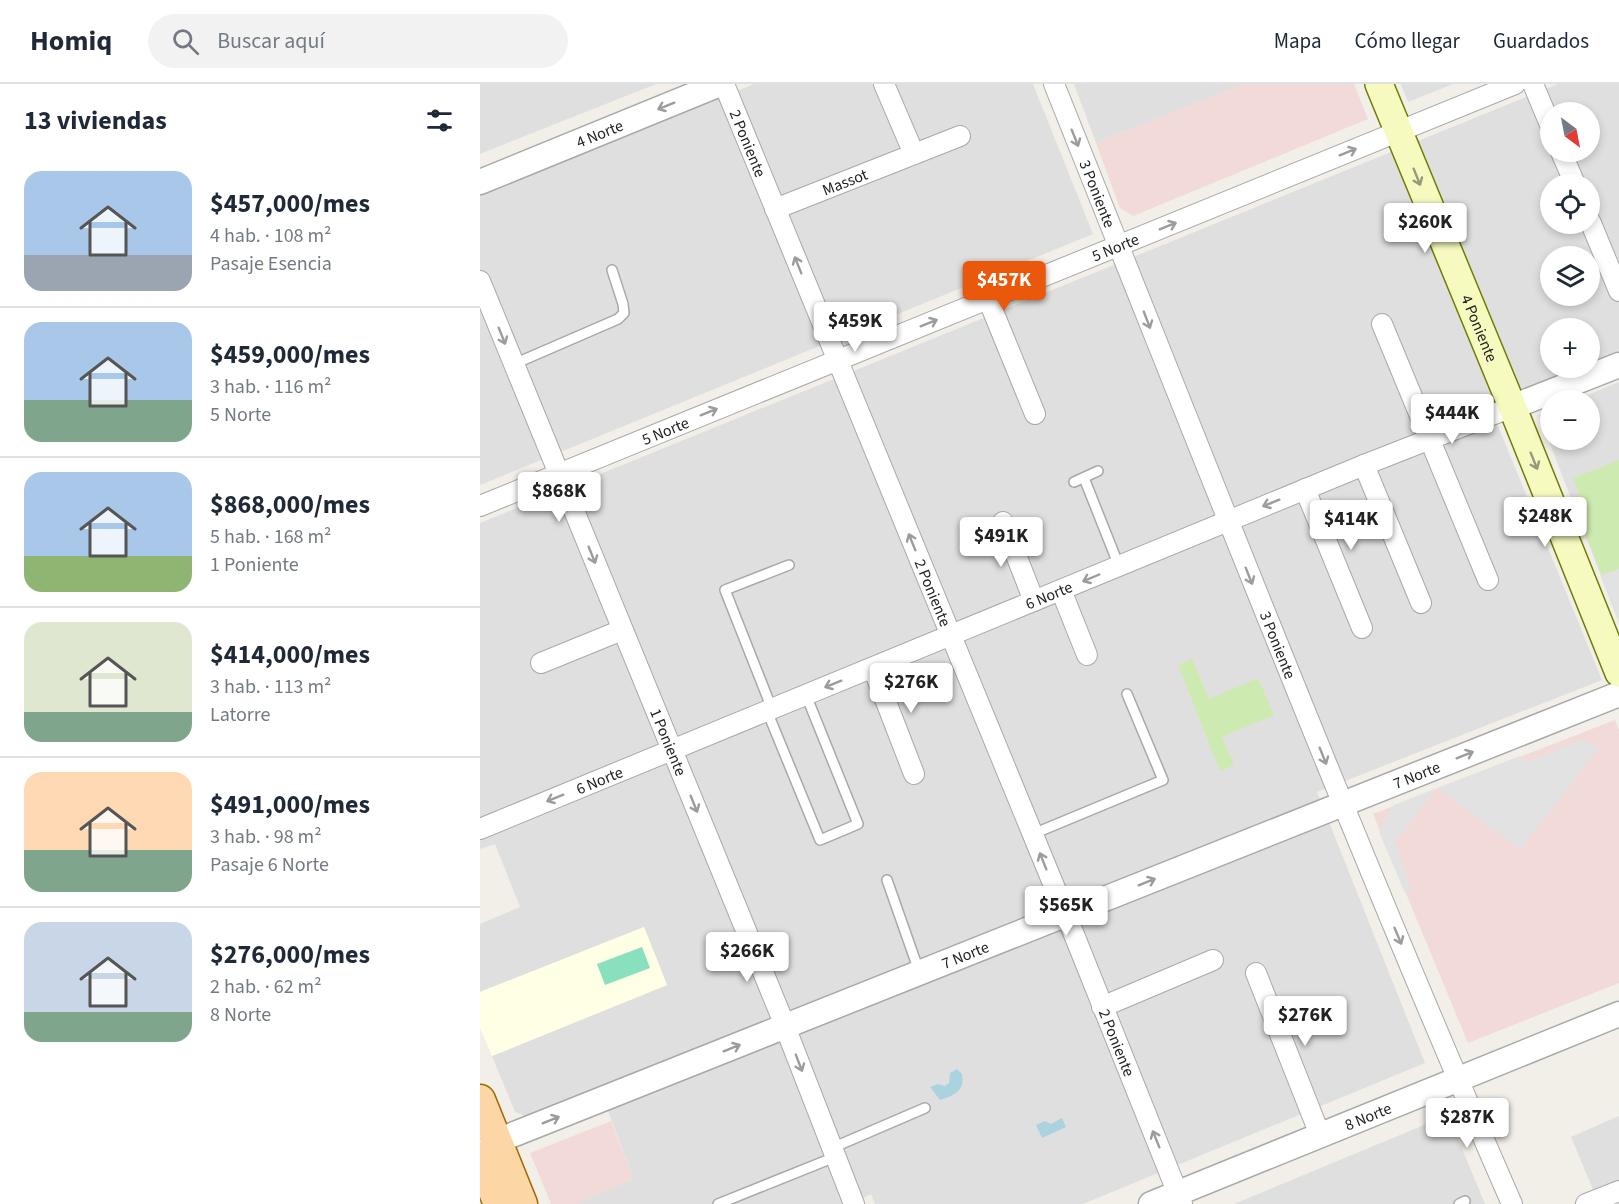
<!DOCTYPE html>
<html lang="es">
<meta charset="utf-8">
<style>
:root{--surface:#fff;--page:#f2f2f3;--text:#1f2937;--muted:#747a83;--line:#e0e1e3;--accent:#ea580c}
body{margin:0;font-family:"Source Sans 3",sans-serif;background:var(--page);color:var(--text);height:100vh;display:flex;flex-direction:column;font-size:22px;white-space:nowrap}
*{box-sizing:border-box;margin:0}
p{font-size:20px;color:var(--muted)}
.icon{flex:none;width:33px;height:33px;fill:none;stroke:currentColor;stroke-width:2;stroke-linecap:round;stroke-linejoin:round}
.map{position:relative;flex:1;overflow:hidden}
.sheet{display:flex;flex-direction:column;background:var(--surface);width:480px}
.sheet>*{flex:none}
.needle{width:39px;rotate:148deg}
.buttons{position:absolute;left:1060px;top:18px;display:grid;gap:12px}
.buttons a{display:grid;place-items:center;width:60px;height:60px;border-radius:50%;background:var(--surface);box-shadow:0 3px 9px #0003;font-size:30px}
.price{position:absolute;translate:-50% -51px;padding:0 14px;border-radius:6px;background:#fff;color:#222;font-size:20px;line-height:39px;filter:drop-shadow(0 2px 3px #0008)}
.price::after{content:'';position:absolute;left:50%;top:36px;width:18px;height:14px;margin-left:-9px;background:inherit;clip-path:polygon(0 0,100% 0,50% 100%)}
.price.active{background:var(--accent);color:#fff}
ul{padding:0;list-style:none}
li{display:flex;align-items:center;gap:18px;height:150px;padding:0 24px}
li+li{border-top:2px solid var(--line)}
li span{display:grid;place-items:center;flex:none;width:168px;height:120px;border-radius:18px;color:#555}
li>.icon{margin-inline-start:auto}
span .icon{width:72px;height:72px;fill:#fffc;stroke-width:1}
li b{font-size:26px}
h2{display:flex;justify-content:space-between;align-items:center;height:72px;padding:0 24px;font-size:26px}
header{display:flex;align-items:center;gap:36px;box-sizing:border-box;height:84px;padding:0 30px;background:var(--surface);border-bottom:2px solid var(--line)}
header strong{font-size:28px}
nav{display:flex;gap:33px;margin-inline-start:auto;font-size:21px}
.search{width:420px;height:54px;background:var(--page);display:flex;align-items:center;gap:15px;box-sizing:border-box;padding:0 21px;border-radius:33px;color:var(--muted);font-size:22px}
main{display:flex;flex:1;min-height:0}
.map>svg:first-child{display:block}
.residential{fill:#e0dfdf;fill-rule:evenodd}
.commercial{fill:#f2dad9}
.education{fill:#ffffe5}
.grass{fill:#cdebb0}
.pitch{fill:#88e0be}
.parking{fill:#e2e2e2}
.water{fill:#aad3df}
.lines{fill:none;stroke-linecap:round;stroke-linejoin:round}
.service-casing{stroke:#a9a9a9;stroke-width:12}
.minor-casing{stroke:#a9a9a9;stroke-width:22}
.tertiary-casing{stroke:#a9a9a9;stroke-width:27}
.secondary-casing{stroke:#707d05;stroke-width:30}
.primary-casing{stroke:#a06b00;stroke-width:33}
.service{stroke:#fff;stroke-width:9}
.minor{stroke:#fff;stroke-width:20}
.tertiary{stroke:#fff;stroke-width:24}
.secondary{stroke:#f7fabf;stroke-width:27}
.primary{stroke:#fcd6a4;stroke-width:30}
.oneway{stroke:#9c9c9c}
.oneway2{stroke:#979978}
.labels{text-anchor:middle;stroke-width:4.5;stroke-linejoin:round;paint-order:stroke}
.street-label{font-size:16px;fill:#222;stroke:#fff}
</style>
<header>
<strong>Homiq</strong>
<div class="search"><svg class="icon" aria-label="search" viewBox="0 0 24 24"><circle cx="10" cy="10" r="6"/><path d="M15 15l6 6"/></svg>Buscar aquí</div>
<nav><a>Mapa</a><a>Cómo llegar</a><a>Guardados</a></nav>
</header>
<main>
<section class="sheet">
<h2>13 viviendas<svg class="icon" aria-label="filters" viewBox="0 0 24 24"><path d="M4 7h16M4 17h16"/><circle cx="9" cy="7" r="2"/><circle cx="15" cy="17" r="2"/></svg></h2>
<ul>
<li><span style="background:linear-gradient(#a9c7e8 70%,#9aa5b1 0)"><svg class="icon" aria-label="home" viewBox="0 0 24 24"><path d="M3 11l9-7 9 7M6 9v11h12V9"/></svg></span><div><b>$457,000/mes</b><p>4 hab. · 108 m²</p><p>Pasaje Esencia</p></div></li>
<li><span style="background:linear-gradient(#a9c7e8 65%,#7fa58c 0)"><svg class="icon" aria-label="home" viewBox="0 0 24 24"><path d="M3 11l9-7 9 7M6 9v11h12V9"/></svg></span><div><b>$459,000/mes</b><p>3 hab. · 116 m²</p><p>5 Norte</p></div></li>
<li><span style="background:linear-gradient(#a9c7e8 70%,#8fb573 0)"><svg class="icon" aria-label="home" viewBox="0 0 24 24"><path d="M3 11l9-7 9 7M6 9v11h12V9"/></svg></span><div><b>$868,000/mes</b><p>5 hab. · 168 m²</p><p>1 Poniente</p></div></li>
<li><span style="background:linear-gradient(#dfe7d0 75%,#7fa58c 0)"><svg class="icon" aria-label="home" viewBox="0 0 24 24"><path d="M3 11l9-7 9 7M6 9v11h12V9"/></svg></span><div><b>$414,000/mes</b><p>3 hab. · 113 m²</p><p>Latorre</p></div></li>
<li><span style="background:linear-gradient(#ffd9b3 65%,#7fa58c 0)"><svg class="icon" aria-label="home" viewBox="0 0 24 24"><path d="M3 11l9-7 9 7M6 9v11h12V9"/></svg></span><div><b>$491,000/mes</b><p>3 hab. · 98 m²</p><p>Pasaje 6 Norte</p></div></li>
<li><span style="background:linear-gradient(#c9d6e8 75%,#7fa58c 0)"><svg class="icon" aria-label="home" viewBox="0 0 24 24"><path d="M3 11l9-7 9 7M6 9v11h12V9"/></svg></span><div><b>$276,000/mes</b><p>2 hab. · 62 m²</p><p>8 Norte</p></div></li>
</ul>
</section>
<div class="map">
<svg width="1139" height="1120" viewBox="0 0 1139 1120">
<rect width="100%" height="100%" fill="#f2efe9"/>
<g class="residential">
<path d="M 0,0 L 176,0 L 0,70 Z"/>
<path d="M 274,0 L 553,0 L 613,150 L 0,401 L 0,111 Z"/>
<path d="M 594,0 L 764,0 L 616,59 Z"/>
<path d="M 921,0 L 973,0 L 928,18 Z"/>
<path d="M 1078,0 L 1139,0 L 1139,268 L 1110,279 L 1110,244 L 1071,244 L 1071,284 L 1099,284 L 1009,320 L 1122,596 L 837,708 L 945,979 L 603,1120 L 395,1120 L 391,1110 L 372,1120 L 96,1120 L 153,1095 L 120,1005 L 46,1032 L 35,1028 L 12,972 L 187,901 L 164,843 L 0,908 L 0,840 L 40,823 L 15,760 L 0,765 L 0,439 ZM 1071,28 L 1110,28 L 1110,68 L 1071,68 ZM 1071,100 L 1110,100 L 1110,140 L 1071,140 ZM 1071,172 L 1110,172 L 1110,212 L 1071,212 Z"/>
<path d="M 1139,298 L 1139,539 L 1059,331 L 1071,326 L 1071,356 L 1110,356 L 1110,316 L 1095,316 Z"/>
<path d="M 968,1031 L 1005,1120 L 754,1120 Z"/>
<path d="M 1139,1032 L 1139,1120 L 1119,1120 L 1091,1053 Z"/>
</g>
<g class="commercial">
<path d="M 764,0 L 874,0 L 888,35 L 653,132 L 640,124 L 616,59 Z"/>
<path d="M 1135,636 L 1139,646 L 1139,899 L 988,959 L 893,730 Z"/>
<path d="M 131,1037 L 153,1095 L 96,1120 L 71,1120 L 50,1069 Z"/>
</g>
<path class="education" d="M 164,843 L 187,901 L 12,972 L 0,944 L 0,908 Z"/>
<g class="grass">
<path d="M 1139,376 L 1139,485 L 1122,491 L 1099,434 L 1106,429 L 1093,394 Z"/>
<path d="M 712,575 L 729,615 L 778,594 L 794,631 L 742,653 L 754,681 L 740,687 L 698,581 Z"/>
</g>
<path class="pitch" d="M 162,863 L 170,884 L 125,901 L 117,880 Z"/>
<g class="parking">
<path d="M 1139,485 L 1139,532 L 1138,532 L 1122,491 Z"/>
<path d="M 1100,656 L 1120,663 L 1040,766 L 957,704 L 915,758 L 932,807 L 925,809 L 899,748 L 914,721 L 957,704 L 1040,672 L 1048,678 Z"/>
</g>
<g class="water">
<path d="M 477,985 L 482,990 C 485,1007 475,1011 460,1016 L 450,1003 L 458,1000 L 465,1002 L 469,999 L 470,989 Z"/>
<path d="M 582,1034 L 586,1043 L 562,1054 L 556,1041 L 565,1037 L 571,1040 Z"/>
</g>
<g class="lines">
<g class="service-casing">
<g id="service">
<path d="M 34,280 L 138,235 L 144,229 L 143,220 L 132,186"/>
<path d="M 604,394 L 639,482"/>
<path d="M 594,398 L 618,387"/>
<path d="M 292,625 L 245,506 L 309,481"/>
<path d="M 287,627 L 340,756 L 378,740 L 326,611"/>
<path d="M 553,750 L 683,696 L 647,610"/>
<path d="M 407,796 L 439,887"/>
<path d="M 352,1064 L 445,1024"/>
<path d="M 238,1120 L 355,1073"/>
<path d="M 979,1120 L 985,1117"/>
</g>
</g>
<g class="minor-casing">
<g id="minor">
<path id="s1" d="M 244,0 L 593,848 L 702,1120"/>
<path d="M 404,0 L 434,70"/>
<path id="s2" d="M 574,0 C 724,374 870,750 1032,1120"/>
<path d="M 1053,0 L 1071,43"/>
<path d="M 1081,68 L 1095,100"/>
<path id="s3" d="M 295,125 L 480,52"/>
<path d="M 1110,137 L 1139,207"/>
<path id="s4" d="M 0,197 L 299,927 L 374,1120"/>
<path d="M 508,215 L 555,330"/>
<path d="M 902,240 L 1008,496"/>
<path d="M 884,381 L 941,519"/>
<path d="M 825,405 L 882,544"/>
<path id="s5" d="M 0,422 L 1035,0"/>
<path d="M 523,438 L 554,517"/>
<path d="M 581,506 L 607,571"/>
<path d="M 61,579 L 142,546"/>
<path d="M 393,584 L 434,690"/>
<path id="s6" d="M 0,745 L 884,381 L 1032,323"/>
<path d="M 776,889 L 840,1051"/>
<path d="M 622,923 L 733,876"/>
<path d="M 1106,1120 L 1139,1107"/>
</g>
</g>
<g class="tertiary-casing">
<g id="tertiary">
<path id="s7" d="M 0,98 L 240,0"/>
<path d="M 1032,323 L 1139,281"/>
<path id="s8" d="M 2,1063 L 1139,610"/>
<path id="s9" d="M 671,1120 L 1139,930"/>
</g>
</g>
<g class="secondary-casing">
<g id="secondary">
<path id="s10" d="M 899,0 L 1027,310 L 1139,589"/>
</g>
</g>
<g class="primary-casing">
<g id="primary">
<path d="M 0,1016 L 42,1120"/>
<path d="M 0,1073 L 19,1120"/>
</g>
</g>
<use href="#service" class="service"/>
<use href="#minor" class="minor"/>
<use href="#tertiary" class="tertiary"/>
<use href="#secondary" class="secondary"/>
<use href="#primary" class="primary"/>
</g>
<defs><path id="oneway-shaft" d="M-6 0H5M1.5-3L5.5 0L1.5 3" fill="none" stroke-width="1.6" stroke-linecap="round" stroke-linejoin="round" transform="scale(1.5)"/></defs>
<g class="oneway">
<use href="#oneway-shaft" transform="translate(186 22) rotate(158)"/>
<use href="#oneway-shaft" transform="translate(595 54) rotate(68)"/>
<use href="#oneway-shaft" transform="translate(868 68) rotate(-22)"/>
<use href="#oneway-shaft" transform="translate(688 142) rotate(-22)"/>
<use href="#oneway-shaft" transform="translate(318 181) rotate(-112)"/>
<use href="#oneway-shaft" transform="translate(667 236) rotate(69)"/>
<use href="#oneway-shaft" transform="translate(449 239) rotate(-22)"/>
<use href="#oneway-shaft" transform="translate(22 252) rotate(68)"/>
<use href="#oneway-shaft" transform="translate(229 328) rotate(-22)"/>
<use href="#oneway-shaft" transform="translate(791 419) rotate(158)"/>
<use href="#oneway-shaft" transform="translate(432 458) rotate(-112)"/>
<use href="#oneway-shaft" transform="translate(112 471) rotate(68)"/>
<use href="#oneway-shaft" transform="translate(769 492) rotate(68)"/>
<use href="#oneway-shaft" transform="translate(611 494) rotate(157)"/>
<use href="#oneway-shaft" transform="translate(353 600) rotate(158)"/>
<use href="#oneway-shaft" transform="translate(985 671) rotate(-22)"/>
<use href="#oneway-shaft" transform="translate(843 672) rotate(68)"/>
<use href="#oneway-shaft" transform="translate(75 714) rotate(158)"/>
<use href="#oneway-shaft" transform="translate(214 720) rotate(68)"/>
<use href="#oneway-shaft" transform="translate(563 777) rotate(-112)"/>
<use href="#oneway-shaft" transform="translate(667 798) rotate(-22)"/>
<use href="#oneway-shaft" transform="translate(918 852) rotate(67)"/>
<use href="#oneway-shaft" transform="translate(252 964) rotate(-22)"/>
<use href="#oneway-shaft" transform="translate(319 979) rotate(69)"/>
<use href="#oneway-shaft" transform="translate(71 1036) rotate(-22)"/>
<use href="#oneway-shaft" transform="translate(676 1055) rotate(-112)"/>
</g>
<g class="oneway2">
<use href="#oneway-shaft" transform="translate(937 93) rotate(68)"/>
<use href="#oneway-shaft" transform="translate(1054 377) rotate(68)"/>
</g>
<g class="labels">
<g class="street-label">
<text dy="6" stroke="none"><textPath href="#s7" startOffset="129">4 Norte</textPath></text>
<text dy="6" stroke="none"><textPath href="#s1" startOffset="64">2 Poniente</textPath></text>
<text dy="6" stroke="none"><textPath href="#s3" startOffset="75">Massot</textPath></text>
<text dy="6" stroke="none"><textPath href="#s2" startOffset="118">3 Poniente</textPath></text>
<text dy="6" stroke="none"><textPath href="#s5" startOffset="686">5 Norte</textPath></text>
<text dy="6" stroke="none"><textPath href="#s10" startOffset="264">4 Poniente</textPath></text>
<text dy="6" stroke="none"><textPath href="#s5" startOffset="200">5 Norte</textPath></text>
<text dy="6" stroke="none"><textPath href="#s1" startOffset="550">2 Poniente</textPath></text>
<text dy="6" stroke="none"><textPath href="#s6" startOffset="615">6 Norte</textPath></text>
<text dy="6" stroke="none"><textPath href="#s2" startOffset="604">3 Poniente</textPath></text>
<text dy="6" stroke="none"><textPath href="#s4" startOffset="498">1 Poniente</textPath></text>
<text dy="6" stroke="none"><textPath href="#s8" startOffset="1006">7 Norte</textPath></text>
<text dy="6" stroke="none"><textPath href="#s6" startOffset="129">6 Norte</textPath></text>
<text dy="6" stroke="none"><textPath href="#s8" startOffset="520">7 Norte</textPath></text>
<text dy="6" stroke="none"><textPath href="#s1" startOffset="1036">2 Poniente</textPath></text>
<text dy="6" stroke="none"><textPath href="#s9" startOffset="234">8 Norte</textPath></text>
</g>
</g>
</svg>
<div class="buttons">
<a><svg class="needle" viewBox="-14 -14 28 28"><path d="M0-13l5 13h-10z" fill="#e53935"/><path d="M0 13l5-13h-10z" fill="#747a83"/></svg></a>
<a><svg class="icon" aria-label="locate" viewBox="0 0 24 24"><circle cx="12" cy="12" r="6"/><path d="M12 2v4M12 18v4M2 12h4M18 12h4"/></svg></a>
<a><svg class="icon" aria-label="layers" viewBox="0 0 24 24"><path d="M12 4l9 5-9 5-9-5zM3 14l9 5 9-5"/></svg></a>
<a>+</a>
<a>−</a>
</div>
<b class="price" style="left:945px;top:170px">$260K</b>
<b class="price active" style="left:524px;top:228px">$457K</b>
<b class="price" style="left:375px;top:269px">$459K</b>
<b class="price" style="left:972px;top:361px">$444K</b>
<b class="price" style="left:79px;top:439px">$868K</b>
<b class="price" style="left:1065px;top:464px">$248K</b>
<b class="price" style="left:871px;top:467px">$414K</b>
<b class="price" style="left:521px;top:484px">$491K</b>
<b class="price" style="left:431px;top:630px">$276K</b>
<b class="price" style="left:586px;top:853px">$565K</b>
<b class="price" style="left:267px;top:899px">$266K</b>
<b class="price" style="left:825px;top:963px">$276K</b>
<b class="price" style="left:987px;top:1065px">$287K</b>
</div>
</main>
